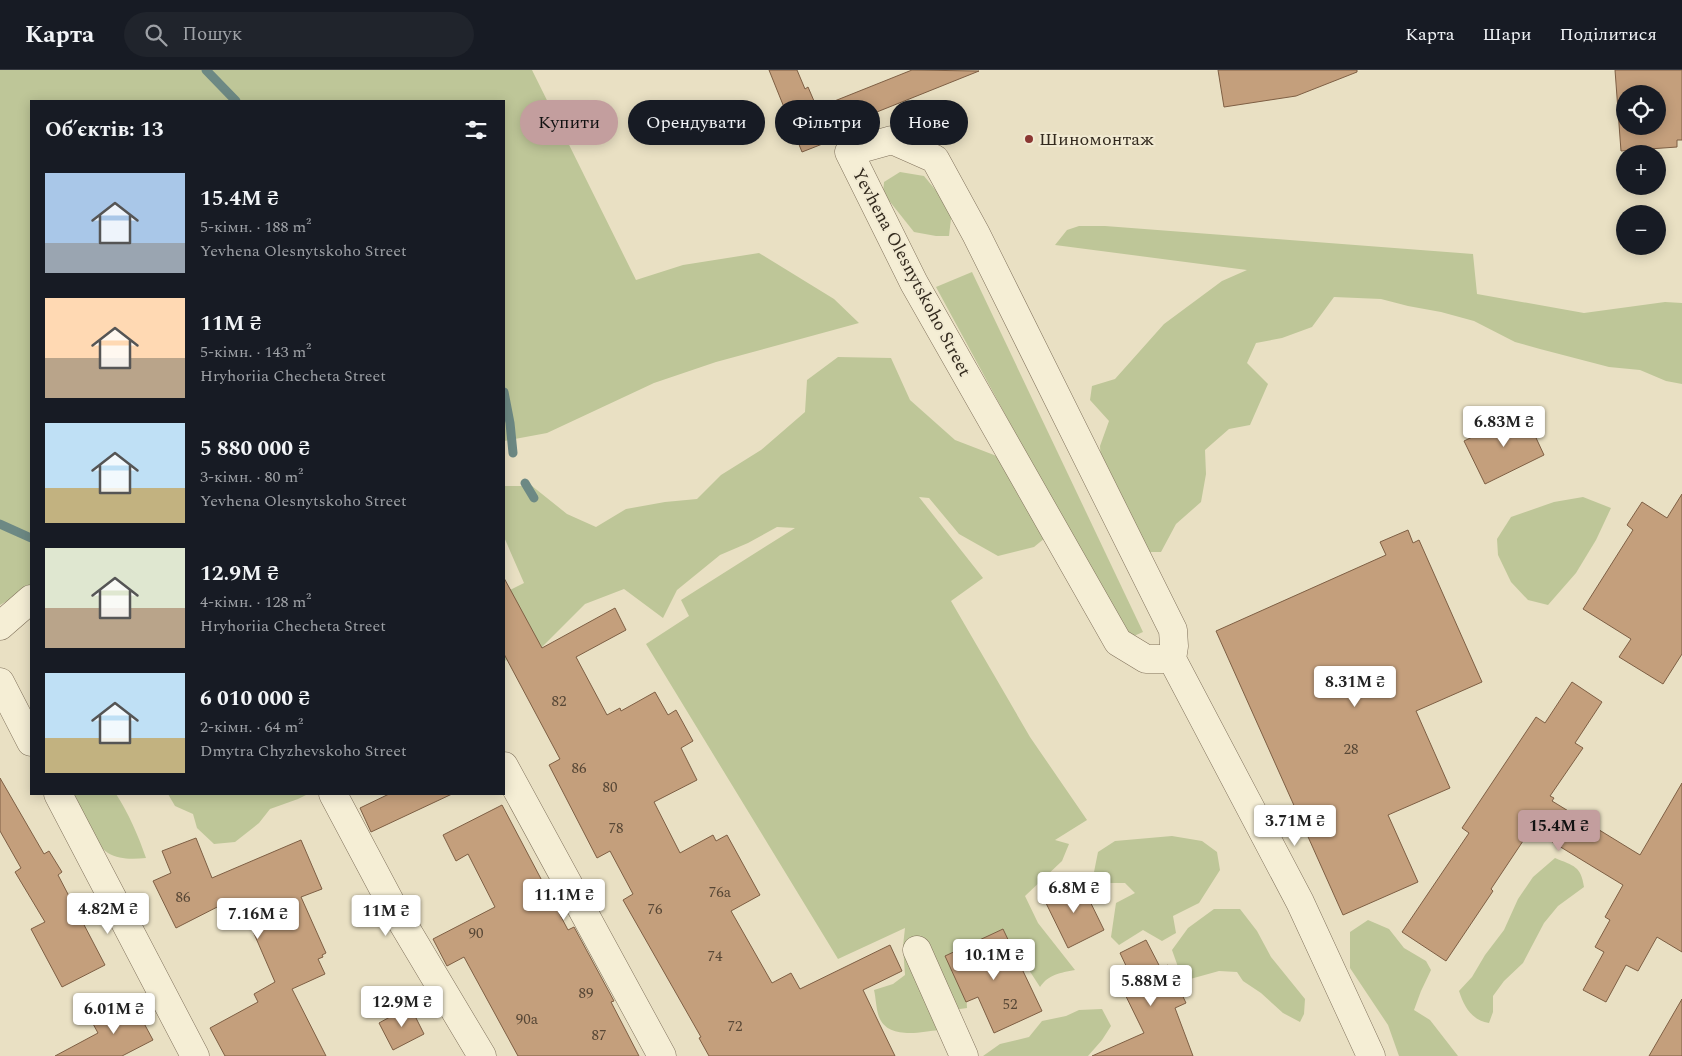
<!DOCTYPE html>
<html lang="uk">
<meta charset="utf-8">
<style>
:root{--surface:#171b24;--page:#20242c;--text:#f1f3f6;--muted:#9ea1a6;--line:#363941;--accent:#c39e9e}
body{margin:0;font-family:Spectral,serif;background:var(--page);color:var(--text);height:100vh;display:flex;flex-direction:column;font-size:19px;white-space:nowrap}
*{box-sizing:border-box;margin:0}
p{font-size:16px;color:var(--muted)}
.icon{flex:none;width:28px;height:28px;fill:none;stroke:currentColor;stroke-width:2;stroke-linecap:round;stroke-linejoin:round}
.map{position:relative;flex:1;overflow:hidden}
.panel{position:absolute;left:30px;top:30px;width:475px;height:695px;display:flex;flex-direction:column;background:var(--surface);border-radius:0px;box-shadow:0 2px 12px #0003}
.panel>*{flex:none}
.top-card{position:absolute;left:520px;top:30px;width:475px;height:45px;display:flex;gap:10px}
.fabs{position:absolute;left:1616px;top:15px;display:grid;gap:10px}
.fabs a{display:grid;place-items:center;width:50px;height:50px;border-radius:50%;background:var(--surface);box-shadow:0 2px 12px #0003;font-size:25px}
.price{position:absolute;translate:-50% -42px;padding:0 11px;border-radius:5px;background:#fff;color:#222;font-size:16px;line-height:32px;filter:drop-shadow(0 1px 2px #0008)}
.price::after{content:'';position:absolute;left:50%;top:30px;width:15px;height:11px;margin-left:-8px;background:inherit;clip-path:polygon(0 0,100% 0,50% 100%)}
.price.selected{background:var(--accent);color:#111}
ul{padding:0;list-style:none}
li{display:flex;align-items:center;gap:15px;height:125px;padding:0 15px}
li span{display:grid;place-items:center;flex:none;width:140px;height:100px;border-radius:0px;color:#555}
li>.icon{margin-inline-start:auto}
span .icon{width:60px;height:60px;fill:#fffc;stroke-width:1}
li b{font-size:21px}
h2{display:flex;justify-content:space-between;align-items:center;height:60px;padding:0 15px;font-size:21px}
.pill{padding:0 18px;border-radius:22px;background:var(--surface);box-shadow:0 2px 12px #0003;font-size:18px;line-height:45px}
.pill.selected{background:var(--accent);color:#111}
header{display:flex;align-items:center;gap:30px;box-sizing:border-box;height:70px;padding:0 25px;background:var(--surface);border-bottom:1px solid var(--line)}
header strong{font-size:24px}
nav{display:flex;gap:28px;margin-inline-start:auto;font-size:18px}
.search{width:350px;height:45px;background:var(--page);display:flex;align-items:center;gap:12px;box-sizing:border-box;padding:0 18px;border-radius:28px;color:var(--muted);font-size:19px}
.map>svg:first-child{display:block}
.green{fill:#bec698}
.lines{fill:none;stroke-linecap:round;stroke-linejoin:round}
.stream{stroke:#6d8984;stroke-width:9}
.building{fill:#c49f7c;stroke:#7e5f44;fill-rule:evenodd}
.minor-casing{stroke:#81725c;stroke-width:29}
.minor{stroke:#f5eed5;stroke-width:28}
.poi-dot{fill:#8b3732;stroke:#f1ead2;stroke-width:2}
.labels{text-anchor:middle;stroke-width:4;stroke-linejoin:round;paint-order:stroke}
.number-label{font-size:15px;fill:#574736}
.poi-label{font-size:18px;fill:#332a1e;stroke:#f1ead2;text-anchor:start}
.street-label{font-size:18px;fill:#332a1e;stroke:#f1ead2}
</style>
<header>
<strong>Карта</strong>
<div class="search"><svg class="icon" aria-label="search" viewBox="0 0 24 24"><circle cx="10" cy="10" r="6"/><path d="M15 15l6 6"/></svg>Пошук</div>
<nav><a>Карта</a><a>Шари</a><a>Поділитися</a></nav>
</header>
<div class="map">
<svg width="1682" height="986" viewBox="0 0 1682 986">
<rect width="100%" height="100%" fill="#e9e0c3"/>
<g class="green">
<path d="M 0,0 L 532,0 L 636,210 L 683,195 L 759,183 L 834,229 L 859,253 L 716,292 L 654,313 L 547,363 L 504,371 L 504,31 L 31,31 L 31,517 L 0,535 Z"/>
<path d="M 900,102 L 924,106 L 952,140 L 949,166 L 936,166 L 914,162 L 883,123 L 884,112 Z"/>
<path d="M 1079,156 L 1105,156 L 1473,184 L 1477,224 L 1584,243 L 1665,232 L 1682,233 L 1682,314 L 1666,311 L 1640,300 L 1609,297 L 1540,279 L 1515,272 L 1474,251 L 1441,242 L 1408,236 L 1381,229 L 1334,227 L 1312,257 L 1282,268 L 1256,273 L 1247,293 L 1268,314 L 1250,355 L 1229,359 L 1205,380 L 1206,404 L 1201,432 L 1176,454 L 1161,482 L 1137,482 L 1102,408 L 1100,376 L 1109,351 L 1090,330 L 1092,316 L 1115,309 L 1164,254 L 1222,211 L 1247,200 L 1055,175 L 1067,160 Z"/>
<path d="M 972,202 L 1143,562 L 1127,569 L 936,217 Z"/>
<path d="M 838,287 L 891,288 L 910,330 L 955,370 L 994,385 L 1016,397 L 1051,463 L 1034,477 L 998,486 L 959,464 L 929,428 L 919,427 L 983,508 L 951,531 L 1030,667 L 1087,750 L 1055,770 L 1069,774 L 1062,791 L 1025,826 L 1038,853 L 1075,900 C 1060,903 1049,904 1040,917 L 1029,900 L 1006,904 L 966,922 L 967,938 L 953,940 L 939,960 C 921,962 888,970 879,947 C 876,939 876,928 874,920 L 893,914 L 905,905 L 903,876 L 905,858 L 838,889 L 646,574 L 689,546 L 681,530 L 795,458 L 777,457 L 748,473 L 720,485 L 677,520 L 663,548 L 624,519 L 585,534 L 537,582 L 504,591 L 504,523 L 524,513 L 504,467 L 504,416 L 532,416 L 567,444 L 596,457 L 626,439 L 665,432 L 697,429 L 721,405 L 761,380 L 805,342 L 807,310 Z"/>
<path d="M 1583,427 L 1611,438 L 1596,470 L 1576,503 L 1548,535 L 1528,530 L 1511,512 L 1498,485 L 1497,469 L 1511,447 L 1554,432 Z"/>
<path d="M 70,724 L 116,724 C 129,744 138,765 146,788 C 134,789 119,790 108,783 C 92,773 79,740 70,724 Z"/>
<path d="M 168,724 L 308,724 L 298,729 L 270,739 L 259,753 L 235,772 L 214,774 L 197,758 L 193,744 L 175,736 Z"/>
<path d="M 1172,766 L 1202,771 L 1217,782 L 1220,800 L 1199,833 L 1173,846 L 1176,863 L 1162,871 L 1143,860 L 1119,875 L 1111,867 L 1116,833 L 1135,823 L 1125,813 L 1101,813 L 1094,802 L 1098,782 L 1115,771 Z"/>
<path d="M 1555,788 C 1574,796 1581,796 1584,817 L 1558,836 L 1544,853 L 1523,893 L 1504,911 L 1493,926 L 1493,942 L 1489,953 C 1471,950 1464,936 1459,921 L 1472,907 L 1485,885 L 1504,860 L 1518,829 L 1533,807 Z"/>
<path d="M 1214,839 L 1240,839 L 1257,861 L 1271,887 L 1305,929 L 1304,944 L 1300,952 L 1283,943 L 1261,923 L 1243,911 L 1237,902 L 1219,901 L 1183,911 L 1172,880 L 1188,858 Z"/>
<path d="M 1368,850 L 1389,859 L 1404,878 L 1426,891 L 1431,900 L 1421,921 L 1414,940 L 1430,950 L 1458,986 L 1399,986 L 1388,955 L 1350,898 L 1350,862 Z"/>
<path d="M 1102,939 L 1111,956 L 1102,970 L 1088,986 L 983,986 L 1000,974 L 1029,967 L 1042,951 L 1066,946 L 1079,940 Z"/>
</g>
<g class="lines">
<g class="stream">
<path d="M 206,0 L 236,31"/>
<path d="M 504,322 L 510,353 L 513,383"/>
<path d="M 525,413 L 534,428"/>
<path d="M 0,454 L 31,468"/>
</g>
</g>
<g class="building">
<path d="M 769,0 L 797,0 L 805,19 L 808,17 L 817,38 L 912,0 L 979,1 L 827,62 L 830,71 L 802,82 Z"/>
<path d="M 1218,0 L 1357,0 L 1357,2 L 1296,26 L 1224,37 Z"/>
<path d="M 1615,0 L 1682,0 L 1682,70 L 1677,70 L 1677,77 L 1621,81 ZM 1625,24 L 1658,24 L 1658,56 L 1625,56 Z"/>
<path d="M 1524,342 L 1544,385 L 1485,414 L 1464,371 Z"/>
<path d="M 1682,424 L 1682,584 L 1663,614 L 1619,587 L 1631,569 L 1583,539 L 1633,460 L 1627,455 L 1642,432 L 1667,448 Z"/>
<path d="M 1408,460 L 1413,473 L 1419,470 L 1482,612 L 1416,641 L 1450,718 L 1388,745 L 1418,812 L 1343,845 L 1216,561 L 1386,485 L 1380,472 Z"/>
<path d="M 504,508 L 542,578 L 615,538 L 626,560 L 576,587 L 607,645 L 620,638 L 621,641 L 655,622 L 668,645 L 676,640 L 693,671 L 681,678 L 697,710 L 654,732 L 680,783 L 713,765 L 716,771 L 727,765 L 760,825 L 731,841 L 772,913 L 791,903 L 800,919 L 890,875 L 902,901 L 863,920 L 895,986 L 709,986 L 699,968 L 701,967 L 623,830 L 633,824 L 610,781 L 597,788 L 549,695 L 560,689 L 504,584 Z"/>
<path d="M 1572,612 L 1602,632 L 1575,673 L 1583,678 L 1550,726 L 1554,728 L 1552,731 L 1640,785 L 1682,713 L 1682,882 L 1657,867 L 1638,901 L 1626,895 L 1606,932 L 1583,920 L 1604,882 L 1595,877 L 1610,850 L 1605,847 L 1623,815 L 1531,759 L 1491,819 L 1493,821 L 1446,891 L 1402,862 L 1469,763 L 1462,758 L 1536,647 L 1545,653 Z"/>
<path d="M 0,708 L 44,784 L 49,781 L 62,802 L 58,805 L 105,895 L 62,917 L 31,859 L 45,852 L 15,802 L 21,798 L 0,761 Z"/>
<path d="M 389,724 L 452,724 L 371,762 L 360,738 Z"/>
<path d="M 502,735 L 568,860 L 574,857 L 614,931 L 611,932 L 639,986 L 518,986 L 464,887 L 447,896 L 433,869 L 495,837 L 468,784 L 456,791 L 443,765 Z"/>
<path d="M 196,768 L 212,808 L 301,770 L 322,819 L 301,827 L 326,883 L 322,885 L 323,887 L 318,889 L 325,904 L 292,919 L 326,986 L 225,986 L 210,958 L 258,932 L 254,924 L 275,912 L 239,829 L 230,833 L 229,831 L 176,858 L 153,811 L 171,803 L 162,781 Z"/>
<path d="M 1080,811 L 1104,860 L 1068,878 L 1044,829 Z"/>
<path d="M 1003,859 L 1042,941 L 994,963 L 978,927 L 966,932 L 945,886 Z"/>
<path d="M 1146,870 L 1161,899 L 1168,895 L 1186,933 L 1175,938 L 1193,986 L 1092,986 L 1144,963 L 1116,906 L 1128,900 L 1120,883 Z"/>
<path d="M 1682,929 L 1682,986 L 1649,986 Z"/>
<path d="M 132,931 L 153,970 L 122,986 L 55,986 L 98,963 L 92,952 Z"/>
<path d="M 410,936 L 424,964 L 393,980 L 379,953 Z"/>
</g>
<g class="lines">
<g class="minor-casing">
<g id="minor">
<path d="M 0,556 L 31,529"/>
<path d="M 1172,589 L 1146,589 L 1118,572 L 914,213 L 849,82 L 892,70 L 935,89 L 976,164 L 1173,560 L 1174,576 L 1172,589 L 1300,832 L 1371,986"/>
<path d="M 0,612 L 31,672"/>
<path d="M 504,696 L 662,986"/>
<path d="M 58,724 L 195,986"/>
<path d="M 333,724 L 393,837 L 482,986"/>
<path d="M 917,880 L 964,986"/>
</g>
</g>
<use href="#minor" class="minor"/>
</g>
<circle class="poi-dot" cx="1029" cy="69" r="5"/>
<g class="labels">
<g class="number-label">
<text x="559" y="636">82</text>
<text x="1351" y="684">28</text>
<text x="579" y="703">86</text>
<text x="610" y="722">80</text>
<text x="616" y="763">78</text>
<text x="720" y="827">76а</text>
<text x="183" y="832">86</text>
<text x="655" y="844">76</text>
<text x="476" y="868">90</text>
<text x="715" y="891">74</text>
<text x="586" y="928">89</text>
<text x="1010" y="939">52</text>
<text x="527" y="954">90а</text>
<text x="735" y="961">72</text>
<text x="599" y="970">87</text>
</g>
<g class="poi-label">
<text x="1039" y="75">Шиномонтаж</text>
</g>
<g class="street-label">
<text transform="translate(912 202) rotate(62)" y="6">Yevhena Olesnytskoho Street</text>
</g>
</g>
</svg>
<div class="fabs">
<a><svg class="icon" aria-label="locate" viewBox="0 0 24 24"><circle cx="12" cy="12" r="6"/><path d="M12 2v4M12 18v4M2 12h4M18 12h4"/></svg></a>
<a>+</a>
<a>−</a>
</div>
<b class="price" style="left:1504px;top:378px">6.83M ₴</b>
<b class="price" style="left:1355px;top:638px">8.31M ₴</b>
<b class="price" style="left:1295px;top:777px">3.71M ₴</b>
<b class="price selected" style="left:1559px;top:782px">15.4M ₴</b>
<b class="price" style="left:1074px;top:844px">6.8M ₴</b>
<b class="price" style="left:564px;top:851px">11.1M ₴</b>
<b class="price" style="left:108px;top:865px">4.82M ₴</b>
<b class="price" style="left:386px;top:867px">11M ₴</b>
<b class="price" style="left:258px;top:870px">7.16M ₴</b>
<b class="price" style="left:994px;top:911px">10.1M ₴</b>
<b class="price" style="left:1151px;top:937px">5.88M ₴</b>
<b class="price" style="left:402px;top:958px">12.9M ₴</b>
<b class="price" style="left:114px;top:965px">6.01M ₴</b>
<div class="top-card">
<a class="pill selected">Купити</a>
<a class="pill">Орендувати</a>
<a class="pill">Фільтри</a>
<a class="pill">Нове</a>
</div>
<section class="panel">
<h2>Об’єктів: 13<svg class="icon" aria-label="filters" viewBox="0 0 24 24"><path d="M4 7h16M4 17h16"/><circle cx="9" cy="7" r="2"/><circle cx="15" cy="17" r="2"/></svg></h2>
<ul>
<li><span style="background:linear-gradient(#a9c7e8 70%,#9aa5b1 0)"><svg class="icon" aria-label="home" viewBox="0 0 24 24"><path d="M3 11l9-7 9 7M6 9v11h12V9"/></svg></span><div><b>15.4M ₴</b><p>5-кімн. · 188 m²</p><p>Yevhena Olesnytskoho Street</p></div></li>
<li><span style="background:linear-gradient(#ffd9b3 60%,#b9a48a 0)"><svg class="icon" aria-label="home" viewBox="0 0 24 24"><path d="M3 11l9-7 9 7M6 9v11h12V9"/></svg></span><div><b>11M ₴</b><p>5-кімн. · 143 m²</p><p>Hryhoriia Checheta Street</p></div></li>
<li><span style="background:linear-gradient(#bfe0f5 65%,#c2b280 0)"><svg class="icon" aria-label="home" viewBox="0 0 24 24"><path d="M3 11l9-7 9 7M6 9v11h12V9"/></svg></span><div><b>5 880 000 ₴</b><p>3-кімн. · 80 m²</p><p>Yevhena Olesnytskoho Street</p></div></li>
<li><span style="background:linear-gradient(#dfe7d0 60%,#b9a48a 0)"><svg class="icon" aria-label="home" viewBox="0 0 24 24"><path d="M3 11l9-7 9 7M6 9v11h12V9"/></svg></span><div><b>12.9M ₴</b><p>4-кімн. · 128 m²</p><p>Hryhoriia Checheta Street</p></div></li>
<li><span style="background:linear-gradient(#bfe0f5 65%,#c2b280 0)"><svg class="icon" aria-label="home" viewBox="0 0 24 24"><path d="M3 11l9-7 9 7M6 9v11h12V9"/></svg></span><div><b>6 010 000 ₴</b><p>2-кімн. · 64 m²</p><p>Dmytra Chyzhevskoho Street</p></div></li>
</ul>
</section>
</div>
